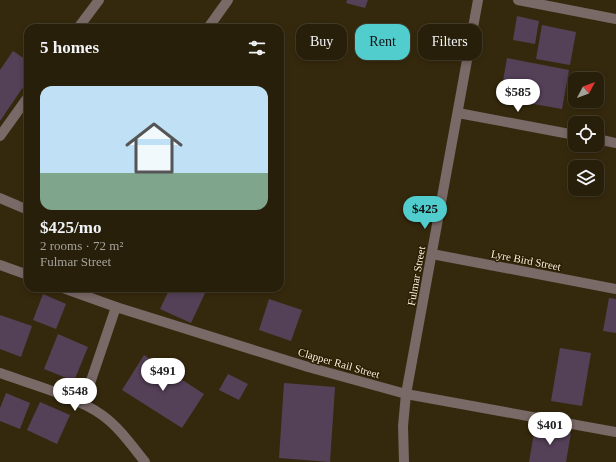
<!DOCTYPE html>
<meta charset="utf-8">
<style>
:root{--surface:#281f0a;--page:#342c18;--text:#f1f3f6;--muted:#a5a29c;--line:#443d2b;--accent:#52cdcd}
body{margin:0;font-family:Georgia,serif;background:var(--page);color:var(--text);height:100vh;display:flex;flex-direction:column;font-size:15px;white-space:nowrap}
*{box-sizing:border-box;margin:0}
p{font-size:13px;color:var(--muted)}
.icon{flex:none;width:22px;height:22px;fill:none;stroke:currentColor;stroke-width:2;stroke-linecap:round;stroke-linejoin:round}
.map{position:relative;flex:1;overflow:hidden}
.side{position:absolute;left:24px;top:24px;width:260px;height:268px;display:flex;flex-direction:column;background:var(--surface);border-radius:12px;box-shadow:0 2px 6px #0003,0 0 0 1px var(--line)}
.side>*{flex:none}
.guide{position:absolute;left:296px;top:24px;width:260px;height:36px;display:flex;gap:8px}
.needle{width:26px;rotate:49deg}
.buttons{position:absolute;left:568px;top:72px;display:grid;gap:8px}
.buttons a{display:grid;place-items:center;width:36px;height:36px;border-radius:8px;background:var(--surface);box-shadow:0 2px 6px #0003,0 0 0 1px var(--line);font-size:20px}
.price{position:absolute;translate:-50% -34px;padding:0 9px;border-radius:14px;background:#fff;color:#222;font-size:13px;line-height:26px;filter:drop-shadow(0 1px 2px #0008)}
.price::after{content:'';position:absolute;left:50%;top:24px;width:12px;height:9px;margin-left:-6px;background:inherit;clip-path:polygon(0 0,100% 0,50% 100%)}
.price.active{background:var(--accent);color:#111}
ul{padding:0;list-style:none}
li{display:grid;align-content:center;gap:8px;height:212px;padding:0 16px}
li+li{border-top:1px solid var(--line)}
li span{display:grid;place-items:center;height:124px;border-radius:12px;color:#555}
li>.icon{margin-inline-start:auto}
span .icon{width:72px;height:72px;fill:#fffc;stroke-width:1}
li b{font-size:17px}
h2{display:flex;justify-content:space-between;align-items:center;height:48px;padding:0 16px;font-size:17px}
.pill{padding:0 14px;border-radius:12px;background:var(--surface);box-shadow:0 2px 6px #0003,0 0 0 1px var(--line);font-size:14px;line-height:36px}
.pill.active{background:var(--accent);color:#111}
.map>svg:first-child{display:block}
.building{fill:#544057}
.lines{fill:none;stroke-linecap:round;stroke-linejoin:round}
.minor{stroke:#796967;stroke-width:10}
.labels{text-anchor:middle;stroke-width:3;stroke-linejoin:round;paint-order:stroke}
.street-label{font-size:11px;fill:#f8f0e0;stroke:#2b1f03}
</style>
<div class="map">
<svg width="616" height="462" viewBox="0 0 616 462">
<rect width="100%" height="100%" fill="#35290d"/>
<g class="building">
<path d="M 347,0 L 368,0 L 365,8 L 346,3 Z"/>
<path d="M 517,16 L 539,21 L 535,44 L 513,40 Z"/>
<path d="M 542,25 L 576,32 L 570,65 L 536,59 Z"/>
<path d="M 13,51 L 28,61 L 28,80 L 0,121 L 0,70 Z"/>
<path d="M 507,58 L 569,70 L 562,109 L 500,98 Z"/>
<path d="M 28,178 L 28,193 L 23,191 Z"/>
<path d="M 170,288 L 199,288 L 206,291 L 191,323 L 160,309 Z"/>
<path d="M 43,294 L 66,304 L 56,329 L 33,320 Z"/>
<path d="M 609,298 L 616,299 L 616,333 L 603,331 Z"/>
<path d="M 269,299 L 302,310 L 291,341 L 259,330 Z"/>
<path d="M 0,315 L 32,326 L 21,357 L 0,349 Z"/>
<path d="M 58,334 L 88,347 L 74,381 L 44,369 Z"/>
<path d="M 560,348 L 591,353 L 582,406 L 551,401 Z"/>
<path d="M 144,355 L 204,394 L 182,428 L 122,390 Z"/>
<path d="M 228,374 L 248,384 L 239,400 L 219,390 Z"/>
<path d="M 284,383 L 335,387 L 330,462 L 279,458 Z"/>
<path d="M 6,393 L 30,403 L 20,429 L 0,421 L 0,408 Z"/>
<path d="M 40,402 L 70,415 L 57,444 L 27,430 Z"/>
<path d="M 535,427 L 571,433 L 566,462 L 529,462 Z"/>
</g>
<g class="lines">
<g class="minor">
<path d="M 518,0 L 616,19"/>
<path d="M 78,28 L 99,0"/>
<path d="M 208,28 L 228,0"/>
<path d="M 458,113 L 575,135"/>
<path d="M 0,136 L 28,97"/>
<path d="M 597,139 L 616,143"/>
<path d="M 0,198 L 28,210"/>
<path d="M 432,254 L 616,289"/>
<path d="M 0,265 L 28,275"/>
<path d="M 63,288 L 116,307 L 308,367 L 406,394 L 616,432"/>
<path d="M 0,373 C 30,384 76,396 102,415 C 119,427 132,446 145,462"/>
<path d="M 83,404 L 116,307"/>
<path d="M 404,462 L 403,426 L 406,394 L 478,0"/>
</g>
</g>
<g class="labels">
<g class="street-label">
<text transform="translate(526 260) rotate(11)" y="4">Lyre Bird Street</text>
<text transform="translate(416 276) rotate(-80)" y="4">Fulmar Street</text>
<text transform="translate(339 363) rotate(16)" y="4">Clapper Rail Street</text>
</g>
</g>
</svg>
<div class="buttons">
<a><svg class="needle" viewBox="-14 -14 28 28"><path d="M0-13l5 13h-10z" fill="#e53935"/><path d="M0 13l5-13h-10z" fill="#a5a29c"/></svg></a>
<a><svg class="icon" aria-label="locate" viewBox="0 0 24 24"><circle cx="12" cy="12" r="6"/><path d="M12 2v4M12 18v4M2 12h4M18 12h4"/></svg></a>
<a><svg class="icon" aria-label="layers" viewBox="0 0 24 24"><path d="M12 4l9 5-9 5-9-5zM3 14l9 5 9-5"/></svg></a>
</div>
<b class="price" style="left:518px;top:113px">$585</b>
<b class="price active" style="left:425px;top:230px">$425</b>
<b class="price" style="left:163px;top:392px">$491</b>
<b class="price" style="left:75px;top:412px">$548</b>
<b class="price" style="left:550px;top:446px">$401</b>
<div class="guide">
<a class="pill">Buy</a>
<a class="pill active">Rent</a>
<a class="pill">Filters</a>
</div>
<section class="side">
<h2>5 homes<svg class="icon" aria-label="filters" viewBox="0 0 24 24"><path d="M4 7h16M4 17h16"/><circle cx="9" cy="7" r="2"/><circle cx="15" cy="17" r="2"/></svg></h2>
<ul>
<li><span style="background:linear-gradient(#bfe0f5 70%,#7fa58c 0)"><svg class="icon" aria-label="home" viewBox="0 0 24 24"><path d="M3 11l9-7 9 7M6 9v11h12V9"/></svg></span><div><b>$425/mo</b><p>2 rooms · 72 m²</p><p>Fulmar Street</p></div></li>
</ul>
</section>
</div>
